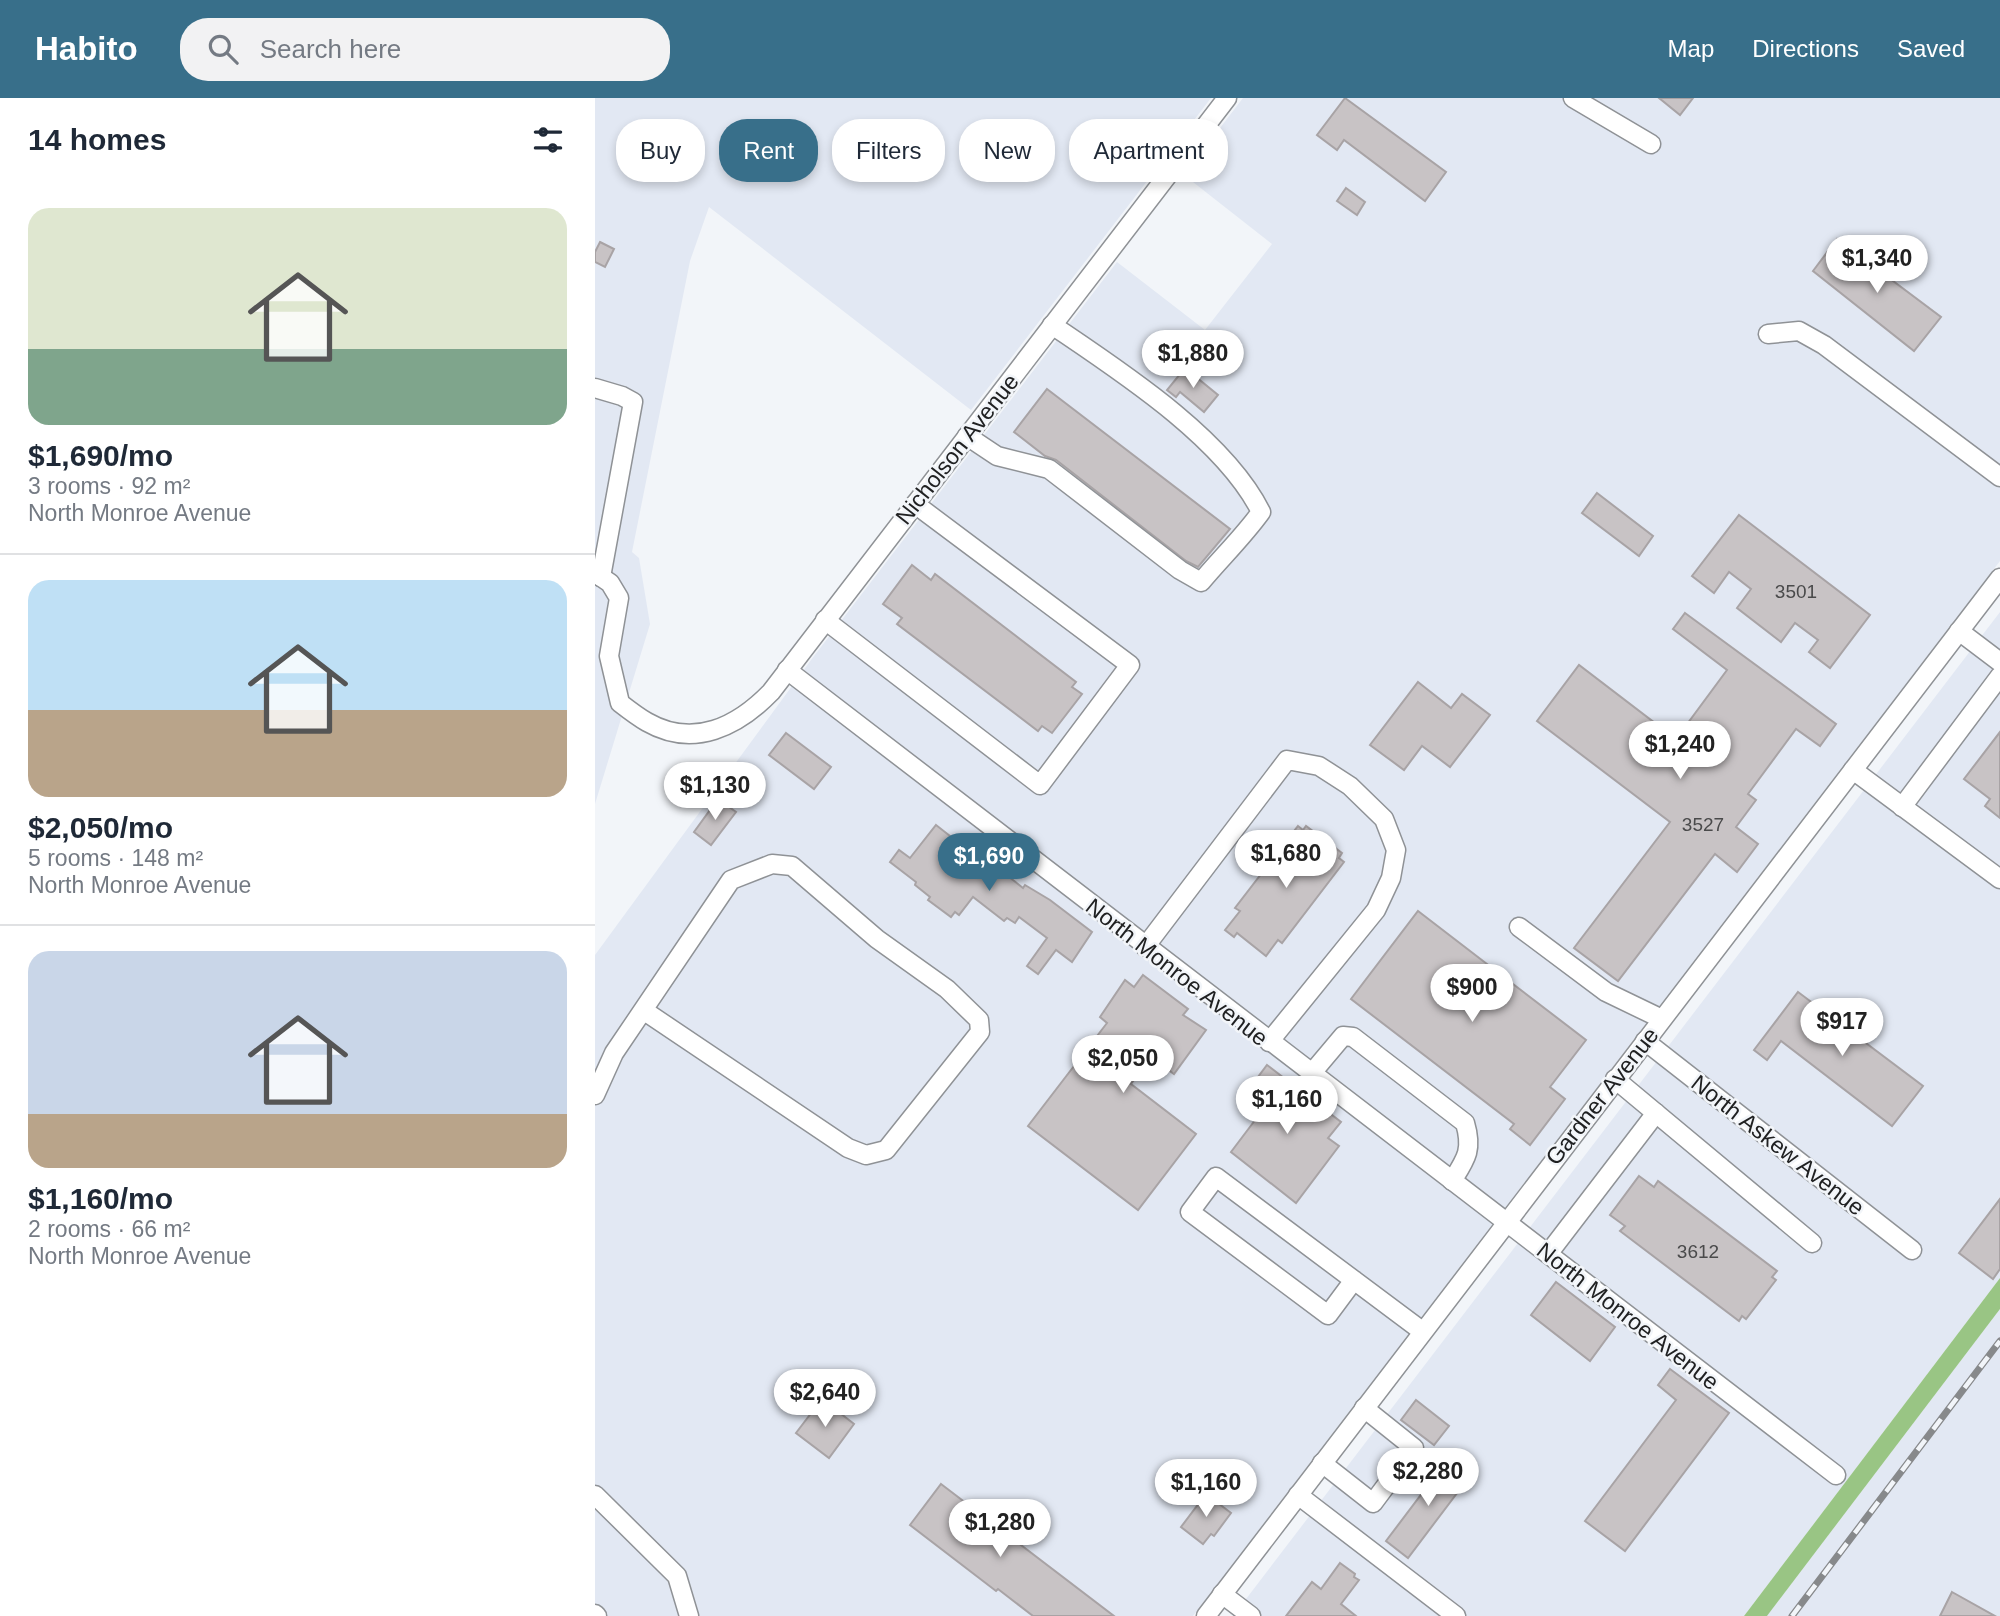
<!DOCTYPE html>
<meta charset="utf-8">
<style>
:root{--surface:#fff;--page:#f2f2f3;--text:#1f2937;--muted:#747a83;--line:#e0e1e3;--accent:#386f8a}
body{margin:0;font-family:Arial,sans-serif;background:var(--page);color:var(--text);height:100vh;display:flex;flex-direction:column;font-size:26px;white-space:nowrap}
*{box-sizing:border-box;margin:0}
p{font-size:23px;color:var(--muted)}
.icon{flex:none;width:38px;height:38px;fill:none;stroke:currentColor;stroke-width:2;stroke-linecap:round;stroke-linejoin:round}
.map{position:relative;flex:1;overflow:hidden}
.drawer{display:flex;flex-direction:column;background:var(--surface);width:595px}
.drawer>*{flex:none}
.top-card{position:absolute;left:21px;top:21px;width:665px;height:63px;display:flex;gap:14px}
.price{position:absolute;translate:-50% -60px;padding:0 16px;border-radius:24px;background:#fff;color:#222;font-size:23px;line-height:46px;filter:drop-shadow(0 2px 4px #0008)}
.price::after{content:'';position:absolute;left:50%;top:42px;width:21px;height:16px;margin-left:-10px;background:inherit;clip-path:polygon(0 0,100% 0,50% 100%)}
.price.active{background:var(--accent);color:#fff}
ul{padding:0;list-style:none}
li{display:grid;align-content:center;gap:14px;height:371px;padding:0 28px}
li+li{border-top:2px solid var(--line)}
li span{display:grid;place-items:center;height:217px;border-radius:21px;color:#555}
li>.icon{margin-inline-start:auto}
span .icon{width:126px;height:126px;fill:#fffc;stroke-width:1}
li b{font-size:30px}
h2{display:flex;justify-content:space-between;align-items:center;height:84px;padding:0 28px;font-size:30px}
.tag{padding:0 24px;border-radius:28px;background:var(--surface);box-shadow:0 4px 10px #0003;font-size:24px;line-height:63px}
.tag.active{background:var(--accent);color:#fff}
header{display:flex;align-items:center;gap:42px;box-sizing:border-box;height:98px;padding:0 35px;background:var(--accent);color:#fff}
header strong{font-size:33px}
nav{display:flex;gap:38px;margin-inline-start:auto;font-size:24px}
.search{width:490px;height:63px;background:var(--page);display:flex;align-items:center;gap:18px;box-sizing:border-box;padding:0 24px;border-radius:28px;color:var(--muted);font-size:26px}
main{display:flex;flex:1;min-height:0}
.map>svg:first-child{display:block}
.built{fill:#e2e8f3}
.forest{fill:#99c584}
.building{fill:#c8c3c5;stroke:#a8a3a5;stroke-width:2}
.lines{fill:none;stroke-linecap:round;stroke-linejoin:round}
.minor-casing{stroke:#8f9296;stroke-width:21}
.minor{stroke:#fff;stroke-width:18}
.rail-casing{stroke:#87898b;stroke-width:7}
.rail{stroke:#f2f5f9;stroke-width:4.5;stroke-dasharray:13;stroke-linecap:butt}
.labels{text-anchor:middle;stroke-width:5;stroke-linejoin:round;paint-order:stroke}
.number-label{font-size:19px;fill:#4a4a4b}
.street-label{font-size:23px;fill:#202122;stroke:#f2f5f9}
</style>
<header>
<strong>Habito</strong>
<div class="search"><svg class="icon" aria-label="search" viewBox="0 0 24 24"><circle cx="10" cy="10" r="6"/><path d="M15 15l6 6"/></svg>Search here</div>
<nav><a>Map</a><a>Directions</a><a>Saved</a></nav>
</header>
<main>
<section class="drawer">
<h2>14 homes<svg class="icon" aria-label="filters" viewBox="0 0 24 24"><path d="M4 7h16M4 17h16"/><circle cx="9" cy="7" r="2"/><circle cx="15" cy="17" r="2"/></svg></h2>
<ul>
<li><span style="background:linear-gradient(#dfe7d0 65%,#7fa58c 0)"><svg class="icon" aria-label="home" viewBox="0 0 24 24"><path d="M3 11l9-7 9 7M6 9v11h12V9"/></svg></span><div><b>$1,690/mo</b><p>3 rooms · 92 m²</p><p>North Monroe Avenue</p></div></li>
<li><span style="background:linear-gradient(#bfe0f5 60%,#b9a48a 0)"><svg class="icon" aria-label="home" viewBox="0 0 24 24"><path d="M3 11l9-7 9 7M6 9v11h12V9"/></svg></span><div><b>$2,050/mo</b><p>5 rooms · 148 m²</p><p>North Monroe Avenue</p></div></li>
<li><span style="background:linear-gradient(#c9d6e8 75%,#b9a48a 0)"><svg class="icon" aria-label="home" viewBox="0 0 24 24"><path d="M3 11l9-7 9 7M6 9v11h12V9"/></svg></span><div><b>$1,160/mo</b><p>2 rooms · 66 m²</p><p>North Monroe Avenue</p></div></li>
</ul>
</section>
<div class="map">
<svg width="1405" height="1518" viewBox="0 0 1405 1518">
<rect width="100%" height="100%" fill="#f2f5f9"/>
<g class="built">
<path d="M 0,0 L 616,0 L 376,312 L 114,109 L 95,163 L 37,454 L 44,460 L 55,526 L 0,706 Z"/>
<path d="M 648,0 L 1405,0 L 1405,463 L 598,1518 L 0,1518 L 0,857 L 216,562 L 522,164 L 610,232 L 677,146 L 589,77 Z"/>
<path d="M 1405,514 L 1405,1180 L 1149,1518 L 638,1518 Z"/>
<path d="M 1405,1211 L 1405,1518 L 1172,1518 Z"/>
</g>
<path class="forest" d="M 1405,1180 L 1405,1211 L 1172,1518 L 1149,1518 Z"/>
<g class="building">
<path d="M 750,0 L 851,74 L 830,103 L 749,42 L 742,52 L 722,37 Z"/>
<path d="M 1064,0 L 1098,0 L 1085,17 Z"/>
<path d="M 751,90 L 770,104 L 762,117 L 742,103 Z"/>
<path d="M 1242,141 L 1346,219 L 1319,253 L 1218,173 Z"/>
<path d="M 5,144 L 19,151 L 10,169 L 0,164 L 0,154 Z"/>
<path d="M 590,270 L 623,297 L 609,314 L 585,294 L 581,299 L 572,292 Z"/>
<path d="M 452,291 L 635,431 L 603,469 L 591,463 L 461,362 L 450,358 L 419,334 Z"/>
<path d="M 1002,395 L 1058,438 L 1044,458 L 987,415 Z"/>
<path d="M 1144,417 L 1275,517 L 1235,570 L 1214,554 L 1223,542 L 1200,525 L 1186,544 L 1142,510 L 1156,491 L 1134,474 L 1119,495 L 1097,478 Z"/>
<path d="M 317,467 L 336,482 L 340,476 L 481,584 L 477,589 L 487,596 L 457,635 L 447,628 L 443,633 L 302,526 L 307,520 L 288,506 Z"/>
<path d="M 1090,515 L 1241,626 L 1225,648 L 1201,631 L 1153,696 L 1161,702 L 1141,729 L 1163,746 L 1142,774 L 1120,756 L 1023,883 L 979,850 L 1075,724 L 942,623 L 984,567 L 1081,641 L 1132,572 L 1078,531 Z"/>
<path d="M 823,584 L 856,610 L 867,596 L 895,617 L 855,669 L 827,648 L 809,672 L 775,647 Z"/>
<path d="M 1405,634 L 1405,720 L 1390,708 L 1395,701 L 1369,681 Z"/>
<path d="M 191,635 L 236,669 L 219,691 L 174,657 Z"/>
<path d="M 123,701 L 141,714 L 116,747 L 99,734 Z"/>
<path d="M 341,727 L 369,749 L 372,746 L 428,790 L 430,787 L 455,802 L 497,834 L 477,864 L 461,852 L 443,876 L 432,868 L 452,840 L 424,819 L 420,825 L 412,820 L 409,823 L 378,799 L 364,817 L 360,814 L 356,819 L 333,802 L 335,799 L 320,787 L 321,784 L 295,764 L 304,752 L 315,760 Z"/>
<path d="M 703,728 L 708,732 L 711,728 L 747,755 L 744,760 L 749,764 L 687,845 L 683,842 L 671,858 L 642,835 L 639,839 L 630,832 L 645,813 L 640,810 Z"/>
<path d="M 823,813 L 991,942 L 955,989 L 970,1001 L 935,1047 L 915,1031 L 919,1026 L 756,901 Z"/>
<path d="M 548,877 L 593,911 L 588,917 L 611,932 L 579,976 L 556,959 L 536,986 L 601,1036 L 543,1112 L 433,1028 L 512,925 L 505,919 L 530,882 L 539,889 Z"/>
<path d="M 1203,894 L 1328,988 L 1297,1028 L 1186,943 L 1172,962 L 1159,952 Z"/>
<path d="M 672,967 L 746,1024 L 733,1040 L 744,1048 L 701,1105 L 636,1054 L 670,1009 L 651,995 Z"/>
<path d="M 1044,1078 L 1059,1089 L 1063,1083 L 1182,1173 L 1177,1179 L 1181,1182 L 1151,1221 L 1147,1218 L 1144,1223 L 1025,1133 L 1030,1128 L 1015,1117 Z"/>
<path d="M 1405,1101 L 1405,1171 L 1398,1181 L 1364,1155 Z"/>
<path d="M 961,1184 L 1020,1229 L 995,1263 L 936,1217 Z"/>
<path d="M 1075,1271 L 1134,1315 L 1030,1453 L 990,1423 L 1081,1302 L 1063,1287 Z"/>
<path d="M 227,1301 L 259,1326 L 234,1360 L 201,1335 Z"/>
<path d="M 821,1302 L 854,1328 L 839,1347 L 806,1322 Z"/>
<path d="M 853,1361 L 875,1378 L 813,1460 L 791,1443 Z"/>
<path d="M 346,1386 L 519,1518 L 438,1518 L 403,1491 L 401,1493 L 315,1427 Z"/>
<path d="M 611,1396 L 636,1415 L 619,1438 L 616,1436 L 608,1446 L 586,1429 Z"/>
<path d="M 745,1465 L 760,1476 L 759,1479 L 764,1482 L 746,1506 L 761,1518 L 691,1518 L 717,1484 L 726,1491 Z"/>
<path d="M 1357,1494 L 1400,1518 L 1345,1518 Z"/>
</g>
<g class="lines">
<g class="minor-casing">
<g id="minor">
<path d="M 978,0 L 1056,46"/>
<path d="M 1173,236 L 1204,233 L 1229,247 L 1405,379"/>
<path d="M 0,290 L 27,298 L 38,304 L 6,479"/>
<path d="M 372,338 L 402,358 L 454,371 L 585,472 L 606,484 C 626,460 648,439 666,414 C 629,340 525,273 457,227"/>
<path d="M 0,475 L 15,485 L 24,500 L 14,558 L 25,605 C 34,612 43,619 52,624 C 99,651 143,628 176,594 L 632,0"/>
<path d="M 230,522 L 445,687 L 535,567 L 320,406"/>
<path d="M 1364,533 L 1405,564"/>
<path d="M 192,572 L 1241,1377"/>
<path d="M 1258,672 L 1405,781"/>
<path d="M 1307,709 L 1405,578"/>
<path d="M 924,829 L 1011,894 L 1067,921"/>
<path d="M 550,849 L 692,662 L 724,668 L 755,688 L 789,721 L 801,752 L 796,780 L 781,812 L 674,944"/>
<path d="M 1050,943 L 1317,1152"/>
<path d="M 716,976 L 748,938 L 758,939 L 870,1025 C 878,1052 871,1061 857,1083"/>
<path d="M 1020,981 L 1217,1145"/>
<path d="M 0,997 L 19,955 L 136,782 L 177,766 L 197,768 L 282,841 L 352,891 L 384,922 L 385,934 L 291,1052 L 271,1057 L 253,1050 L 48,912"/>
<path d="M 953,1156 L 1061,1015"/>
<path d="M 759,1182 L 733,1217 L 595,1114 L 621,1079 L 827,1233"/>
<path d="M 727,1365 L 778,1405 L 819,1350 L 769,1310"/>
<path d="M 0,1397 L 82,1478 L 94,1518"/>
<path d="M 703,1397 L 861,1518"/>
<path d="M 627,1496 L 656,1518"/>
<path d="M 0,1516 L 2,1518"/>
<path d="M 611,1518 L 1405,480"/>
</g>
</g>
<use href="#minor" class="minor"/>
<g class="rail-casing">
<path id="rail" d="M 1197,1518 L 1405,1243"/>
</g>
<use href="#rail" class="rail"/>
</g>
<g class="labels">
<g class="number-label">
<text x="1201" y="500">3501</text>
<text x="1108" y="733">3527</text>
<text x="1103" y="1160">3612</text>
</g>
<g class="street-label">
<text transform="translate(362 351) rotate(-52)" y="8">Nicholson Avenue</text>
<text transform="translate(582 874) rotate(38)" y="8">North Monroe Avenue</text>
<text transform="translate(1007 998) rotate(-52)" y="8">Gardner Avenue</text>
<text transform="translate(1183 1047) rotate(38)" y="8">North Askew Avenue</text>
<text transform="translate(1033 1218) rotate(38)" y="8">North Monroe Avenue</text>
</g>
</g>
</svg>
<b class="price" style="left:1282px;top:197px">$1,340</b>
<b class="price" style="left:598px;top:292px">$1,880</b>
<b class="price" style="left:1085px;top:683px">$1,240</b>
<b class="price" style="left:120px;top:724px">$1,130</b>
<b class="price" style="left:691px;top:792px">$1,680</b>
<b class="price active" style="left:394px;top:795px">$1,690</b>
<b class="price" style="left:877px;top:926px">$900</b>
<b class="price" style="left:1247px;top:960px">$917</b>
<b class="price" style="left:528px;top:997px">$2,050</b>
<b class="price" style="left:692px;top:1038px">$1,160</b>
<b class="price" style="left:230px;top:1331px">$2,640</b>
<b class="price" style="left:833px;top:1410px">$2,280</b>
<b class="price" style="left:611px;top:1421px">$1,160</b>
<b class="price" style="left:405px;top:1461px">$1,280</b>
<div class="top-card">
<a class="tag">Buy</a>
<a class="tag active">Rent</a>
<a class="tag">Filters</a>
<a class="tag">New</a>
<a class="tag">Apartment</a>
</div>
</div>
</main>
